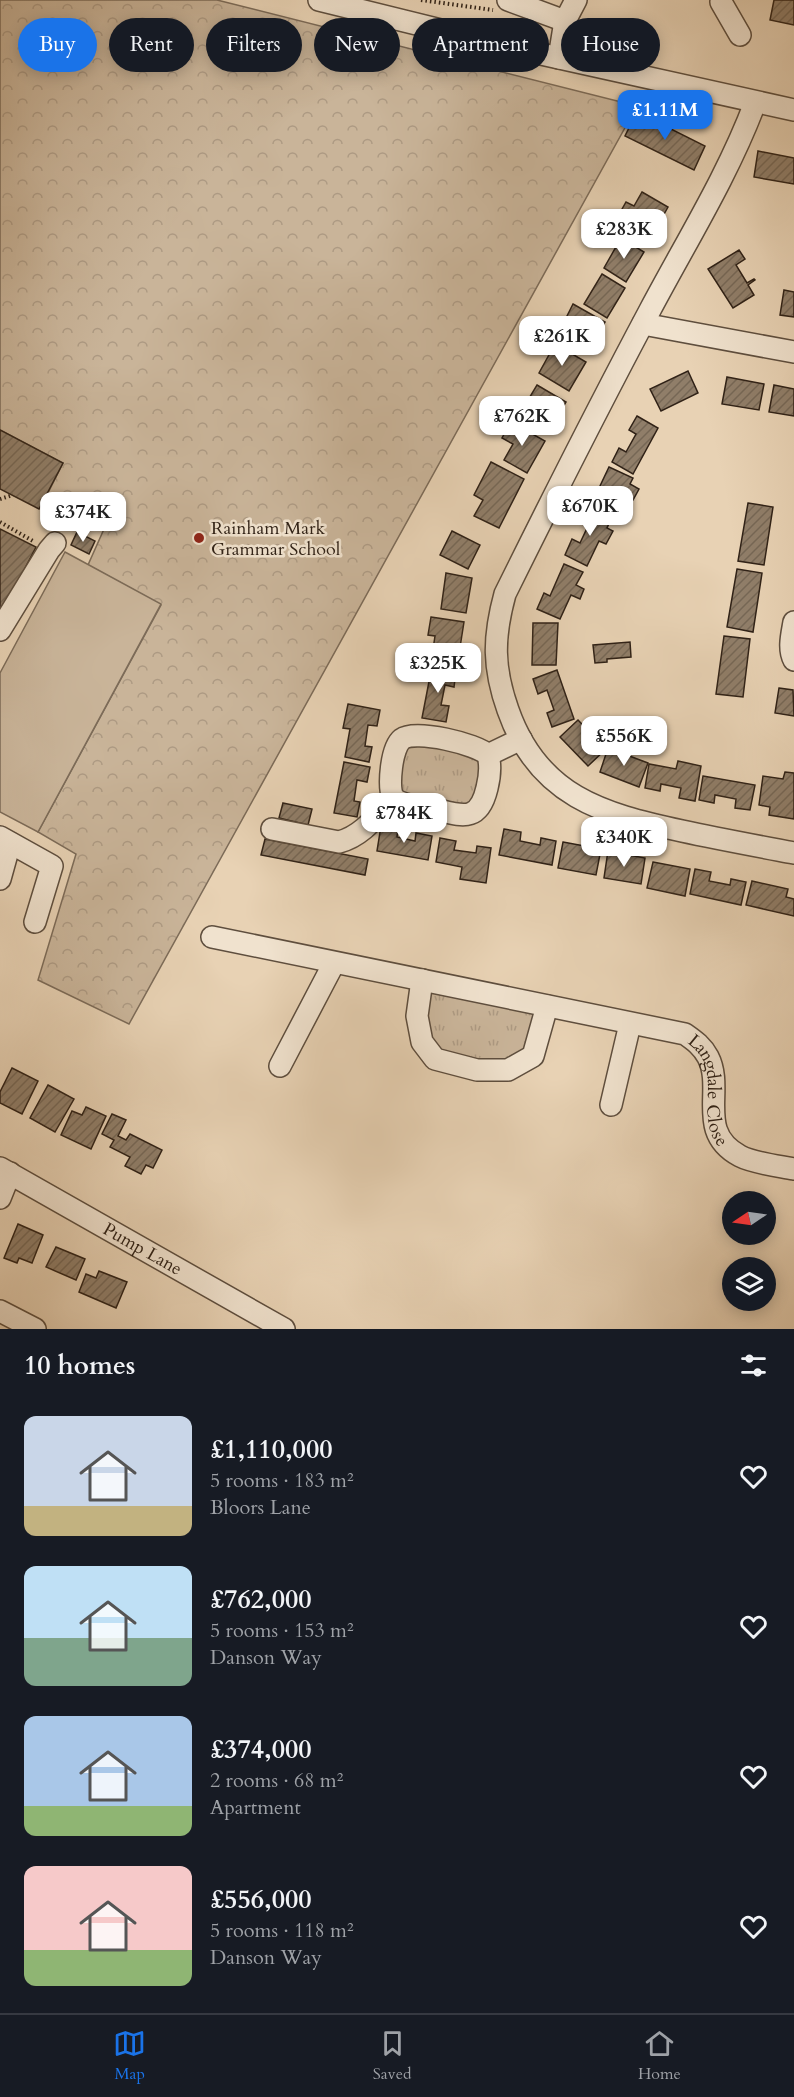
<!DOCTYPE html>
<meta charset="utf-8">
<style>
:root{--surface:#171b24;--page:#242831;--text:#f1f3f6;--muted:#9ea1a6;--line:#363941;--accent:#1a73e8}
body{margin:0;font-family:Cardo,serif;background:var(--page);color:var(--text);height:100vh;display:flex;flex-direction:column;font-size:22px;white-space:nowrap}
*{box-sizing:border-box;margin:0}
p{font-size:20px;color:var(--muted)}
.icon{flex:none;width:33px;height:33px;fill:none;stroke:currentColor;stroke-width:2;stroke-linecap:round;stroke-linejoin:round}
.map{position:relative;height:1329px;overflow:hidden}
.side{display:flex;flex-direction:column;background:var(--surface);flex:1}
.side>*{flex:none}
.hud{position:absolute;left:18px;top:18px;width:759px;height:54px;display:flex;gap:12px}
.needle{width:39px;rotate:257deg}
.controls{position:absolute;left:722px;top:1191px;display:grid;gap:12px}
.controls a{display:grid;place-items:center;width:54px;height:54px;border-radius:50%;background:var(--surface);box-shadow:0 3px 15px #0003;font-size:30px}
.price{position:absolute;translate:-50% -51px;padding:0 14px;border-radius:12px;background:#fff;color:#222;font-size:20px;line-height:39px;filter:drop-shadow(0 2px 3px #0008)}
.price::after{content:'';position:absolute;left:50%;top:36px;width:18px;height:14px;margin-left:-9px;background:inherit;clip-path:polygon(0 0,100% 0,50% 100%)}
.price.current{background:var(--accent);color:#fff}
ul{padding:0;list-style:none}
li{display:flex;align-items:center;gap:18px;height:150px;padding:0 24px}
li span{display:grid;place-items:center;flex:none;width:168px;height:120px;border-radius:12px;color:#555}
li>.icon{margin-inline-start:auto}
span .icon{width:72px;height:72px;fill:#fffc;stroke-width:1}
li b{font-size:26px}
h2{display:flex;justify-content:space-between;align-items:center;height:72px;padding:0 24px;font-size:26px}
.tag{padding:0 21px;border-radius:27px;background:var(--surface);box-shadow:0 3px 15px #0003;font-size:21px;line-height:54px}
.tag.current{background:var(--accent);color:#fff}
.dock{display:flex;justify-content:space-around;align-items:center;height:84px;border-top:2px solid var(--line);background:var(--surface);font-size:16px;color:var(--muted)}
.dock a{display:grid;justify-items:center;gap:3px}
.dock .current{color:var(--accent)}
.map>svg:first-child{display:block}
.grass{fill:url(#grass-tufts);stroke:#7c6b58;stroke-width:1.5}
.park{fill:url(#park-crowns);stroke:#7c6b58;stroke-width:1.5}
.garden{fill:#c9b499;stroke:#7c6b58;stroke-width:1.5}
.building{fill:url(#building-hatch);stroke:#302217;stroke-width:1.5}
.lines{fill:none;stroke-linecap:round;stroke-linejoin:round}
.minor-casing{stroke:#5e4e3e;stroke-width:24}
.path{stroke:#302217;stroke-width:4;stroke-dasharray:1.5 3;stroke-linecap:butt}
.minor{stroke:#f0e2ce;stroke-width:21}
.poi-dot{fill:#8f2418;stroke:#f0e2ce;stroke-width:2}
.labels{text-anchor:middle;stroke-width:5;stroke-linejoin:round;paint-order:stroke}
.poi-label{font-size:18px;fill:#302217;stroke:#f0e2ce;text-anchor:start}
.street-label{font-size:18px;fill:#302217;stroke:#f0e2ce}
</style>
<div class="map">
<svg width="794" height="1329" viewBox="0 0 794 1329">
<defs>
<pattern id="grass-tufts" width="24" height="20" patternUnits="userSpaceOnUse" patternTransform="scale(1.5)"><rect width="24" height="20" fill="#c9b499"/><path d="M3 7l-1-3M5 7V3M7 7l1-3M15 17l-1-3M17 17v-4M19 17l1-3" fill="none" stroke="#ad9a83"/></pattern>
<pattern id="park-crowns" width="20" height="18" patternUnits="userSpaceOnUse" patternTransform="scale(1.5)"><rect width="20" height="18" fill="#c9b499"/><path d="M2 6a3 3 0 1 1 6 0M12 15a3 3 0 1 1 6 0" fill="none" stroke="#ad9a83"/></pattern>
<pattern id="building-hatch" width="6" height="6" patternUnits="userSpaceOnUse" patternTransform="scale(1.5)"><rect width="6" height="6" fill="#907e69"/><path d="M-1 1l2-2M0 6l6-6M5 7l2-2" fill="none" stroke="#766755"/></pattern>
</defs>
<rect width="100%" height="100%" fill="#e8d2b4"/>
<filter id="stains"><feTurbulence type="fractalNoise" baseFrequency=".00333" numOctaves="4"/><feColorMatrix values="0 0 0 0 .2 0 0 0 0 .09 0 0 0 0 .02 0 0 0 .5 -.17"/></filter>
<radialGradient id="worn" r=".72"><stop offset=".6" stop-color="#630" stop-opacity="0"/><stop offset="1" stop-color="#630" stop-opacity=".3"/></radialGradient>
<g class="grass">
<path d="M 405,744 L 453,747 L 480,759 L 478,789 L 470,807 L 399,796 L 400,753 Z"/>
<path d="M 422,980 L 547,1006 L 533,1056 L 477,1070 L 422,1042 Z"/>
</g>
<path class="park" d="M 0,0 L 217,0 L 637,106 L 129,1024 L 38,980 L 76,854 L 38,832 L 161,605 L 88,565 L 104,529 L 46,497 L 63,463 L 0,430 Z"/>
<path class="garden" d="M 65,552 L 161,604 L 38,832 L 0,812 L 0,673 Z"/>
<g class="building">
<path d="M 774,0 L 794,0 L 794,25 L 770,20 Z"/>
<path d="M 637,112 L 705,146 L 694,170 L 625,136 Z"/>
<path d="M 758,151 L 794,158 L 794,184 L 754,177 Z"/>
<path d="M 642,192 L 668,207 L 646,246 L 612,227 L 626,202 L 634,206 Z"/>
<path d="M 621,238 L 644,252 L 626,282 L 604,268 Z"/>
<path d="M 739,250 L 745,259 L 736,265 L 747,283 L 754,279 L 755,280 L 748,285 L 754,295 L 733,308 L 708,269 Z"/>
<path d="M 602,274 L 625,288 L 607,318 L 584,304 Z"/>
<path d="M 784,290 L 794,292 L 794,317 L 780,315 Z"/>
<path d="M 573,304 L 605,322 L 587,354 L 565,342 L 574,325 L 565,320 Z"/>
<path d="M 555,344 L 586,362 L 569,391 L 539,373 Z"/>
<path d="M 688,371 L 698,393 L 661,411 L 650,389 Z"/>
<path d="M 727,377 L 764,384 L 759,410 L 722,404 Z"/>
<path d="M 537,385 L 566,402 L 548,432 L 519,415 Z"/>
<path d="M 774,385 L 794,389 L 794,416 L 769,412 Z"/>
<path d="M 637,416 L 658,428 L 633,474 L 612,462 L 619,448 L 626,452 L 636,434 L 629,430 Z"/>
<path d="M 511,422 L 545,441 L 527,473 L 504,460 L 513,444 L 502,438 Z"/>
<path d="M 0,430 L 63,463 L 39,509 L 0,489 Z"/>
<path d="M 491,462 L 524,479 L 499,528 L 474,516 L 483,500 L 474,495 Z"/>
<path d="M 609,467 L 633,478 L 630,484 L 639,489 L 633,500 L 623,495 L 613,516 L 591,505 Z"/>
<path d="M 748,503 L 773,507 L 764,565 L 738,561 Z"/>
<path d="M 588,508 L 611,519 L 607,528 L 613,531 L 606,544 L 599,541 L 587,566 L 565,555 L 572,539 L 580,543 L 588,526 L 581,522 Z"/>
<path d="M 0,529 L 36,547 L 1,615 L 0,615 Z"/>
<path d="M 452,531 L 480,545 L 468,569 L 440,555 Z"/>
<path d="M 77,532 L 95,541 L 89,554 L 71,545 Z"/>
<path d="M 564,564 L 583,572 L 576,585 L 584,589 L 580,599 L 571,595 L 560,619 L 537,609 L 544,593 L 550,596 Z"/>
<path d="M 737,569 L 762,573 L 753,632 L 727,627 Z"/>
<path d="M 446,573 L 472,578 L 466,613 L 441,609 Z"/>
<path d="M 431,617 L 464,622 L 458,660 L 432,656 L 435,636 L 428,635 Z"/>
<path d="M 533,623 L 558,623 L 556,665 L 532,665 Z"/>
<path d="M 724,636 L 750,639 L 743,697 L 716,694 Z"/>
<path d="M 630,642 L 631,657 L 607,659 L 607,662 L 595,663 L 593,645 Z"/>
<path d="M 432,666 L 456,671 L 454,687 L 445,685 L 441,705 L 449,706 L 446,722 L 422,718 Z"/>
<path d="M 557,670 L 574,719 L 552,727 L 547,713 L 554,710 L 547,690 L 538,694 L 533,679 Z"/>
<path d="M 779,688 L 793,690 L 794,716 L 775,713 Z"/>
<path d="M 348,704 L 380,710 L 377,726 L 368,725 L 365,746 L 372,747 L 369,762 L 345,757 L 350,729 L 343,728 Z"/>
<path d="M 578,720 L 606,749 L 588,766 L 560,737 Z"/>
<path d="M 608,748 L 648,763 L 639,787 L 600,772 Z"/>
<path d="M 678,761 L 701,766 L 695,801 L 679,798 L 681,788 L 661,784 L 660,791 L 645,788 L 649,764 L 676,769 Z"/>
<path d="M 344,762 L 370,767 L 367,782 L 357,780 L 354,801 L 360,802 L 357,817 L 334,813 Z"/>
<path d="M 785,772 L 794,773 L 794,819 L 769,815 L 770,807 L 759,805 L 763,776 L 783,779 Z"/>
<path d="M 703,776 L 755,785 L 750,810 L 735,808 L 736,799 L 715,795 L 714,803 L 699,800 Z"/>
<path d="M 283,803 L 312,809 L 308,825 L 279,818 Z"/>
<path d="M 381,826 L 398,829 L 397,837 L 415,841 L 416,833 L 432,836 L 428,860 L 377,851 Z"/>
<path d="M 504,829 L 521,832 L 520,841 L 540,845 L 541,838 L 556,841 L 552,865 L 499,855 Z"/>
<path d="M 440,838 L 456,841 L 454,850 L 476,853 L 477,846 L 491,848 L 486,883 L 460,879 L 462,867 L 436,862 Z"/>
<path d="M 265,839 L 368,859 L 365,875 L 261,855 Z"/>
<path d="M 563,842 L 601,849 L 596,875 L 558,868 Z"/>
<path d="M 608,851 L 645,858 L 641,884 L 604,878 Z"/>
<path d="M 653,862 L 690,869 L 685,896 L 647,888 Z"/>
<path d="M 695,869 L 711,872 L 709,881 L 730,885 L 731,879 L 746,882 L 741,905 L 690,894 Z"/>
<path d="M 752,881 L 788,889 L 786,897 L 794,899 L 794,916 L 746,905 Z"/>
<path d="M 12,1068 L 38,1081 L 22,1114 L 0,1103 L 0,1092 Z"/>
<path d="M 48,1085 L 74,1099 L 55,1132 L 30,1118 Z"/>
<path d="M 86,1107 L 106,1116 L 91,1149 L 61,1135 L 72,1111 L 82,1115 Z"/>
<path d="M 112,1114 L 126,1120 L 118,1136 L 126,1140 L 130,1134 L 162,1150 L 153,1168 L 146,1165 L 141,1174 L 125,1166 L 130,1157 L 110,1147 L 114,1140 L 102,1134 Z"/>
<path d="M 18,1224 L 43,1235 L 32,1263 L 19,1258 L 17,1263 L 4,1258 Z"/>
<path d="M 56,1247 L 85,1259 L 76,1280 L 46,1267 Z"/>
<path d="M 99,1271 L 127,1282 L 116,1308 L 79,1292 L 86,1274 L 96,1278 Z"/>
</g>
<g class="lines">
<g class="minor-casing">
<g id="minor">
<path d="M 319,0 L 514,48 L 794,110"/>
<path d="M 508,0 L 565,21"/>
<path d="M 721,2 L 740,35"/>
<path d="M 559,58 L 565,21 L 576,0"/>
<path d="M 755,103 C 728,175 686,242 650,310 C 600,404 552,499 505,594 C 493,638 493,668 508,710 C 538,796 602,814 682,831 C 719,839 757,846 794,853"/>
<path d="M 643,324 L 794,352"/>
<path d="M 794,622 C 792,634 788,649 794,660"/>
<path d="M 0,630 L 49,550 L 55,543"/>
<path d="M 393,798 C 403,806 417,806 429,808 C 459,814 478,826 487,788 C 490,776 491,766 488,755 L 521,739"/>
<path d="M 393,798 C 388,786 391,748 402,739 C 415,729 477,744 488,755"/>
<path d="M 272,829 L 339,842 C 363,836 377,815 393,798"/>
<path d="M 0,837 L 52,866 L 35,922"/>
<path d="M 0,879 L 10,843"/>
<path id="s1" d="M 212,937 L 685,1034 C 695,1041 702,1046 708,1057 C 725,1090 695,1132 740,1156 C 753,1163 779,1166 794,1169"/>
<path d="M 422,980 L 417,1016 L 422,1042 L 435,1059 L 477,1070 L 508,1070 L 533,1056 L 547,1006"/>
<path d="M 280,1066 L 334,963"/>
<path d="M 611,1105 L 630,1024"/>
<path id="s2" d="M 0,1168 L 284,1329"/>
<path d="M 0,1198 L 10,1173"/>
<path d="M 0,1311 L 35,1329"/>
</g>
</g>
<g class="path">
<path d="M 421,0 L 493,10"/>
<path d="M 0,499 L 13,495"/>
<path d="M 0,522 L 33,541"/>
</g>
<use href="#minor" class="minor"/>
</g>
<circle class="poi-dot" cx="199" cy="538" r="6"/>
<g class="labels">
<g class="poi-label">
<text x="211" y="534">Rainham Mark<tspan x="211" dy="21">Grammar School</tspan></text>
</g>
<g class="street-label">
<text dy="6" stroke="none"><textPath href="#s1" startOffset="548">Langdale Close</textPath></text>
<text dy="6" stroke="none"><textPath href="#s2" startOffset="164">Pump Lane</textPath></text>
</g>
</g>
<rect width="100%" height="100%" filter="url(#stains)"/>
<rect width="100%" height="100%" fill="url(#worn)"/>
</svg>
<div class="controls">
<a><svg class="needle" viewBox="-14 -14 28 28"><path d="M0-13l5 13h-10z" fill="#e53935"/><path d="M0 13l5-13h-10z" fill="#9ea1a6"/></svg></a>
<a><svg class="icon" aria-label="layers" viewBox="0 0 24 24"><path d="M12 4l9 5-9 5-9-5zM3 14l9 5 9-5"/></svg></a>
</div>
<b class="price current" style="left:665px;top:141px">£1.11M</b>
<b class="price" style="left:624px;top:260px">£283K</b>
<b class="price" style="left:562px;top:367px">£261K</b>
<b class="price" style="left:522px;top:447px">£762K</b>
<b class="price" style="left:590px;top:537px">£670K</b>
<b class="price" style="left:83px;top:543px">£374K</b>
<b class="price" style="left:438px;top:694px">£325K</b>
<b class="price" style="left:624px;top:767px">£556K</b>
<b class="price" style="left:404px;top:844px">£784K</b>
<b class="price" style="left:624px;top:868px">£340K</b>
<div class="hud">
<a class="tag current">Buy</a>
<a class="tag">Rent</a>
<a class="tag">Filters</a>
<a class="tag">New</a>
<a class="tag">Apartment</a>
<a class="tag">House</a>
</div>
</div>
<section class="side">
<h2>10 homes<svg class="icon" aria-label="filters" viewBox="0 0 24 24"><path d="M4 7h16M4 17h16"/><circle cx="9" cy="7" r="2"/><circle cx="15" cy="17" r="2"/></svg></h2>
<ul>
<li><span style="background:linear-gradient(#c9d6e8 75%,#c2b280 0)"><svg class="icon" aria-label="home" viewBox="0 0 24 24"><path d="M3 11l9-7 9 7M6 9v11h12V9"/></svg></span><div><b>£1,110,000</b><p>5 rooms · 183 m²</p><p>Bloors Lane</p></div><svg class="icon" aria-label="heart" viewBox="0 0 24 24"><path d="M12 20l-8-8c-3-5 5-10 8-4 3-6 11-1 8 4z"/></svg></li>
<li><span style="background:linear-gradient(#bfe0f5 60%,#7fa58c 0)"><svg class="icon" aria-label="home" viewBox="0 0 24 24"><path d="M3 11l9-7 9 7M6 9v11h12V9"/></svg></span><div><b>£762,000</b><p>5 rooms · 153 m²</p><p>Danson Way</p></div><svg class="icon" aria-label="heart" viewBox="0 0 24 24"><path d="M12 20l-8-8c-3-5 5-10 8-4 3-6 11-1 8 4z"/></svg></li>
<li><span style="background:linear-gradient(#a9c7e8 75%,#8fb573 0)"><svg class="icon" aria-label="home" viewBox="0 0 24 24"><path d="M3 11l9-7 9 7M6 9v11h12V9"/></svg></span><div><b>£374,000</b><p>2 rooms · 68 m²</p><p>Apartment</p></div><svg class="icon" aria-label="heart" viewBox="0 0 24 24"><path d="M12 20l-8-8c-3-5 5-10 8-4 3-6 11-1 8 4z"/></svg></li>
<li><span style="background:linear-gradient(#f6c9c9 70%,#8fb573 0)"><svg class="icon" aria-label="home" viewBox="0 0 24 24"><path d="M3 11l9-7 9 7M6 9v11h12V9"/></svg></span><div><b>£556,000</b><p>5 rooms · 118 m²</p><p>Danson Way</p></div><svg class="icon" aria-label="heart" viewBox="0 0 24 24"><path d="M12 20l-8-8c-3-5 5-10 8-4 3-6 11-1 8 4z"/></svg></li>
</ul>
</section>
<nav class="dock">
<a class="current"><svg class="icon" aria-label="map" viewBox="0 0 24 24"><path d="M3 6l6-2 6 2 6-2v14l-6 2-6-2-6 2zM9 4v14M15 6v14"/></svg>Map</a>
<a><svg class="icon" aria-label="saved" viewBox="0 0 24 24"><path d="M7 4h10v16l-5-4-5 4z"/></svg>Saved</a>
<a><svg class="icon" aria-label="home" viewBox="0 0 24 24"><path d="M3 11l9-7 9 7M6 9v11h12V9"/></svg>Home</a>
</nav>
